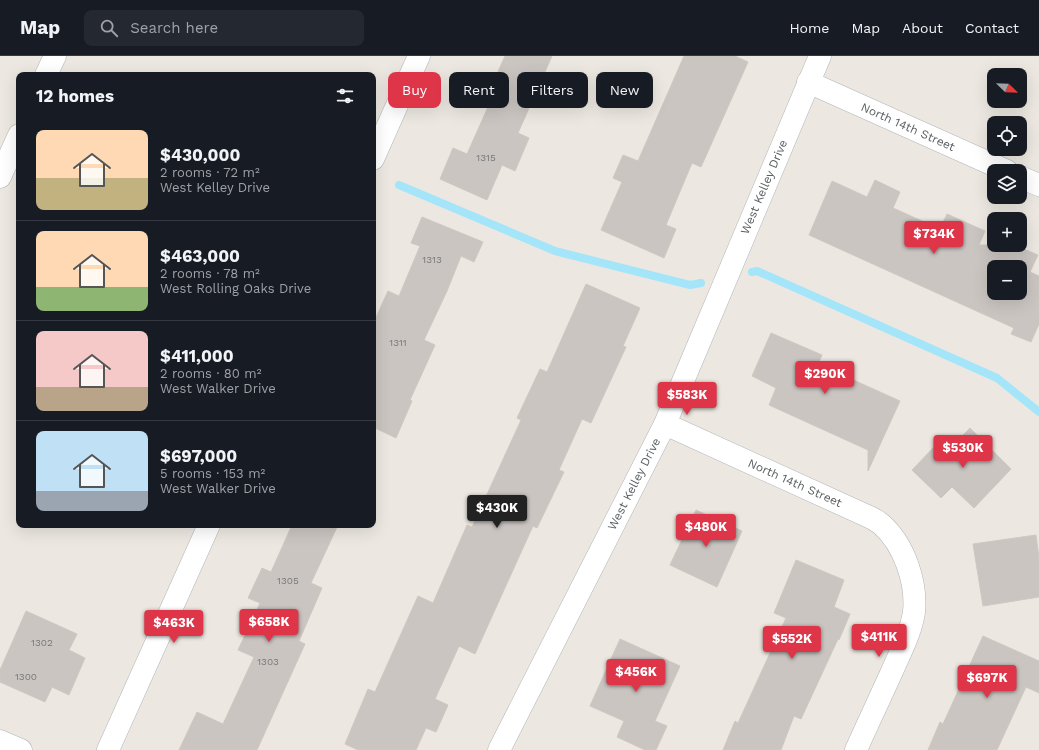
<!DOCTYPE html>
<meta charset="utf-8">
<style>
:root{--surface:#171b24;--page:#242831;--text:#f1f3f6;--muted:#9ea1a6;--line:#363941;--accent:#de3549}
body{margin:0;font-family:"Work Sans",sans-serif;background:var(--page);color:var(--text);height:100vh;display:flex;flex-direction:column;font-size:15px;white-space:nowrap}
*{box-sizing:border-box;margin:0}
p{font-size:13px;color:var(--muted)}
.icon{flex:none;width:22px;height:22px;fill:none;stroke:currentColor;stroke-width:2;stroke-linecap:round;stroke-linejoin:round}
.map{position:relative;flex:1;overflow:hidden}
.sheet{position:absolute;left:16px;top:16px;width:360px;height:456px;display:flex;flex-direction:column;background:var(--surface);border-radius:8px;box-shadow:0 4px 16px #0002}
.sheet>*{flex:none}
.banner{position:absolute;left:388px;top:16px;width:380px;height:36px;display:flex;gap:8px}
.needle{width:26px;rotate:113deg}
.controls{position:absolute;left:987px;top:12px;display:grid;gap:8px}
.controls a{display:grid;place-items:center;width:40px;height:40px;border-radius:8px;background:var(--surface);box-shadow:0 4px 16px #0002;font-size:20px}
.price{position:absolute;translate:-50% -34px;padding:0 9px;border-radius:4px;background:var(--accent);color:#fff;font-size:13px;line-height:26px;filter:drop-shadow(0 1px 2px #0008)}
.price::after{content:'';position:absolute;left:50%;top:24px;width:12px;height:9px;margin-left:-6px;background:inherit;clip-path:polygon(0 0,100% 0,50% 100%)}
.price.active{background:#222;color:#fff}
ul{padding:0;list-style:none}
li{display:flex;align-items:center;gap:12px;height:100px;padding:0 20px}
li+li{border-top:1px solid var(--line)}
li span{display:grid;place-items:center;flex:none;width:112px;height:80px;border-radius:8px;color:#555}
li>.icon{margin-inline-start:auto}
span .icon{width:48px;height:48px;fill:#fffc;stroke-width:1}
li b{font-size:17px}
h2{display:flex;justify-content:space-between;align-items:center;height:48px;padding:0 20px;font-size:17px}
.chip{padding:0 14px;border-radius:8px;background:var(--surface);box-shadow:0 4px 16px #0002;font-size:14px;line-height:36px}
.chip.active{background:var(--accent);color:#fff}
header{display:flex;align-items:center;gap:24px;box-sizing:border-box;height:56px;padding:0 20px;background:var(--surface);border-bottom:1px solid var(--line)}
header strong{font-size:19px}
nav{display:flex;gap:22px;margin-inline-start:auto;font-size:14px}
.search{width:280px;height:36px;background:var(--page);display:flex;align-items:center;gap:10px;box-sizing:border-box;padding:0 14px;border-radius:8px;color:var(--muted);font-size:15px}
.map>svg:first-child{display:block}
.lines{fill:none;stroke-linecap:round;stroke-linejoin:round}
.stream{stroke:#a4e5fa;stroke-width:8}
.building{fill:#cac5c1;stroke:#d0c8c0;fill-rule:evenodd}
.minor-casing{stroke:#b2b5b8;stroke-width:23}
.tertiary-casing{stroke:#b2b5b8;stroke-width:23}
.minor{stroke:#fff;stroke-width:22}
.tertiary{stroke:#fff;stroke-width:22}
.labels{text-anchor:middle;stroke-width:4;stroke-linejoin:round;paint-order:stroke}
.number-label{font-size:10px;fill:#76787a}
.street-label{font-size:12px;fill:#5a5f62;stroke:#fff}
</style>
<header>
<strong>Map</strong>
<div class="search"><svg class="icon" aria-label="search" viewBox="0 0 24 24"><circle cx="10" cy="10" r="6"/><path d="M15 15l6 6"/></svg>Search here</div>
<nav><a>Home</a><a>Map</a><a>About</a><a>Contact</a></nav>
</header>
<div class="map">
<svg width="1039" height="694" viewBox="0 0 1039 694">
<rect width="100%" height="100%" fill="#ece8e1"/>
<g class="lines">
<g class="stream">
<path d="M 399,129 L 555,195 L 690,229 L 701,227"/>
<path d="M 752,216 L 757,215 L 997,322 L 1039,356"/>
</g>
</g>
<g class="building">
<path d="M 505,0 L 552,0 L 518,77 L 529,82 L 515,115 L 502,109 L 487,144 L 440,123 L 453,92 L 467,98 L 492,42 L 487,40 Z"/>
<path d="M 684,0 L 735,0 L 748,6 L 701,111 L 692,107 L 666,169 L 676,173 L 664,202 L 601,174 L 622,126 L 613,122 L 623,99 L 638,105 Z"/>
<path d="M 875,124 L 900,136 L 893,152 L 940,173 L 947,158 L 985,175 L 979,189 L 1015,189 L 1038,199 L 1030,216 L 1039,220 L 1039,268 L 1031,286 L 1011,278 L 1014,272 L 809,179 L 832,125 L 867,141 ZM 994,211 L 1020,211 L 1020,237 L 994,237 Z"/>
<path d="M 422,161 L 483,186 L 474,206 L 461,200 L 447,235 L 424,284 L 435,289 L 410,344 L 412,345 L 396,382 L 373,371 L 373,268 L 388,235 L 399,240 L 420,190 L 411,187 Z"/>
<path d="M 586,228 L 640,252 L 623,290 L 626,291 L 591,367 L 582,363 L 559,414 L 564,416 L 537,472 L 533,470 L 475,598 L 459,590 L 435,643 L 448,649 L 436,676 L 426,672 L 416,694 L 358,694 L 345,688 L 368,633 L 375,636 L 418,540 L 433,547 L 467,469 L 472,471 L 521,364 L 517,362 L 540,313 L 547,316 Z"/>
<path d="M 771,277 L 822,299 L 818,308 L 900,345 L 868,415 L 868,394 L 769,349 L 776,332 L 752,320 Z"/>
<path d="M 970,372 L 1011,413 L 974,452 L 952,431 L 941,442 L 912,414 L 934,391 L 943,400 Z"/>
<path d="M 696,454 L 742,475 L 717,531 L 670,509 Z"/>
<path d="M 292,469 L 338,469 L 311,527 L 322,532 L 299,585 L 305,588 L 257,694 L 179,694 L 197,656 L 223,668 L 254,601 L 238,594 L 260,547 L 248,542 L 262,512 L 271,516 Z"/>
<path d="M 1036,479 L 1039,502 L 1039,541 L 983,550 L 973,488 Z"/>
<path d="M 796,504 L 844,524 L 834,551 L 850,558 L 839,584 L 838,583 L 801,663 L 794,660 L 781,694 L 723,694 L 735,665 L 738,667 L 786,562 L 774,557 Z"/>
<path d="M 26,555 L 77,578 L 69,594 L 85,602 L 69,639 L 52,631 L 45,646 L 0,626 L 0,614 Z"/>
<path d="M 983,580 L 1039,605 L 1039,637 L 1026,631 L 997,694 L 928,694 L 940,666 L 943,668 Z"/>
<path d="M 620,583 L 680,610 L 655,665 L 667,670 L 656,694 L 645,694 L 617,681 L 624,665 L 590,650 Z"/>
</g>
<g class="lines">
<g class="minor-casing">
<g id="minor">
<path d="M 46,19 L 55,0"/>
<path d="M 808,26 L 1007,115"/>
<path d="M 373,103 L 419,0"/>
<path d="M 0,121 L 19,79"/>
<path d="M 1020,121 L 1039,129"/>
<path d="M 665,368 L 865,459 C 870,461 876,464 881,468 C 904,488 917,526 914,556 C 911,576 901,595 893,613 C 881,640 868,667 856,694"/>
<path d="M 108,694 L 209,469"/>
<path d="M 499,694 L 665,368 L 820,0"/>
</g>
</g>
<g class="tertiary-casing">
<path id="tertiary" d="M 0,685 L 21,694"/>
</g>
<use href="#minor" class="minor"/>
<use href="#tertiary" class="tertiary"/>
</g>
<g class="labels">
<g class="number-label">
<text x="486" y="105">1315</text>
<text x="432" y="207">1313</text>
<text x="398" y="290">1311</text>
<text x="288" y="528">1305</text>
<text x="42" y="590">1302</text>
<text x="268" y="609">1303</text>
<text x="26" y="624">1300</text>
</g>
<g class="street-label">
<text transform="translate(908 71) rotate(24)" y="4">North 14th Street</text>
<text transform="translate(764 131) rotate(-67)" y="4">West Kelley Drive</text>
<text transform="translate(795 427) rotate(24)" y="4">North 14th Street</text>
<text transform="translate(634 428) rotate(-63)" y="4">West Kelley Drive</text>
</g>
</g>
</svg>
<div class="controls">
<a><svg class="needle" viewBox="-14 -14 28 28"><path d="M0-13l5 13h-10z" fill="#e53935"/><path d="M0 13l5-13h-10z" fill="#9ea1a6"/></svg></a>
<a><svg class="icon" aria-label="locate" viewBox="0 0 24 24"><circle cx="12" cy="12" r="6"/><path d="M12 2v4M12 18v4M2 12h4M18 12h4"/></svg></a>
<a><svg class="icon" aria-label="layers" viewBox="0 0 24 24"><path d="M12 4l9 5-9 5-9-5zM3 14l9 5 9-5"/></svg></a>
<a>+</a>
<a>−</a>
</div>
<b class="price" style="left:934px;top:199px">$734K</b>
<b class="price" style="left:825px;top:339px">$290K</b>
<b class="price" style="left:687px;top:360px">$583K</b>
<b class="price" style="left:963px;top:413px">$530K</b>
<b class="price active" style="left:497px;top:473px">$430K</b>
<b class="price" style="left:706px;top:492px">$480K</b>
<b class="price" style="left:269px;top:587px">$658K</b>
<b class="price" style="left:174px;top:588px">$463K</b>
<b class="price" style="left:879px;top:602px">$411K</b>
<b class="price" style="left:792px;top:604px">$552K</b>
<b class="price" style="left:636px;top:637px">$456K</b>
<b class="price" style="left:987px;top:643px">$697K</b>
<div class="banner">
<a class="chip active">Buy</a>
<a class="chip">Rent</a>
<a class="chip">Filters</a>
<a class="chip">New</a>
</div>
<section class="sheet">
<h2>12 homes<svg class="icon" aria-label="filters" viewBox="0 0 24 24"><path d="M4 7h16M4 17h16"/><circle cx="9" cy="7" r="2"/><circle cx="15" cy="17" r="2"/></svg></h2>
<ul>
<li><span style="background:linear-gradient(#ffd9b3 60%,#c2b280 0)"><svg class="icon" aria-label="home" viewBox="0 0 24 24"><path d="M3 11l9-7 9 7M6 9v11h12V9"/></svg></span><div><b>$430,000</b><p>2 rooms · 72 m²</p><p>West Kelley Drive</p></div></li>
<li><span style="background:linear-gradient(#ffd9b3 70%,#8fb573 0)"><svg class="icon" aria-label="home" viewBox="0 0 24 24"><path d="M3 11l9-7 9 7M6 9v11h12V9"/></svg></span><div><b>$463,000</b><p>2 rooms · 78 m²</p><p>West Rolling Oaks Drive</p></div></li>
<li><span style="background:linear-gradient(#f6c9c9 70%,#b9a48a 0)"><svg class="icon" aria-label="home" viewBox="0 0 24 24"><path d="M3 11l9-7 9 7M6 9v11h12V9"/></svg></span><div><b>$411,000</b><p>2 rooms · 80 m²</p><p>West Walker Drive</p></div></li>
<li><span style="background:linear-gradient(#bfe0f5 75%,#9aa5b1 0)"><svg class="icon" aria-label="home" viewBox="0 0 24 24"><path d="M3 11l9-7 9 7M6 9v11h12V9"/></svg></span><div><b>$697,000</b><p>5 rooms · 153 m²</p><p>West Walker Drive</p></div></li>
</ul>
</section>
</div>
